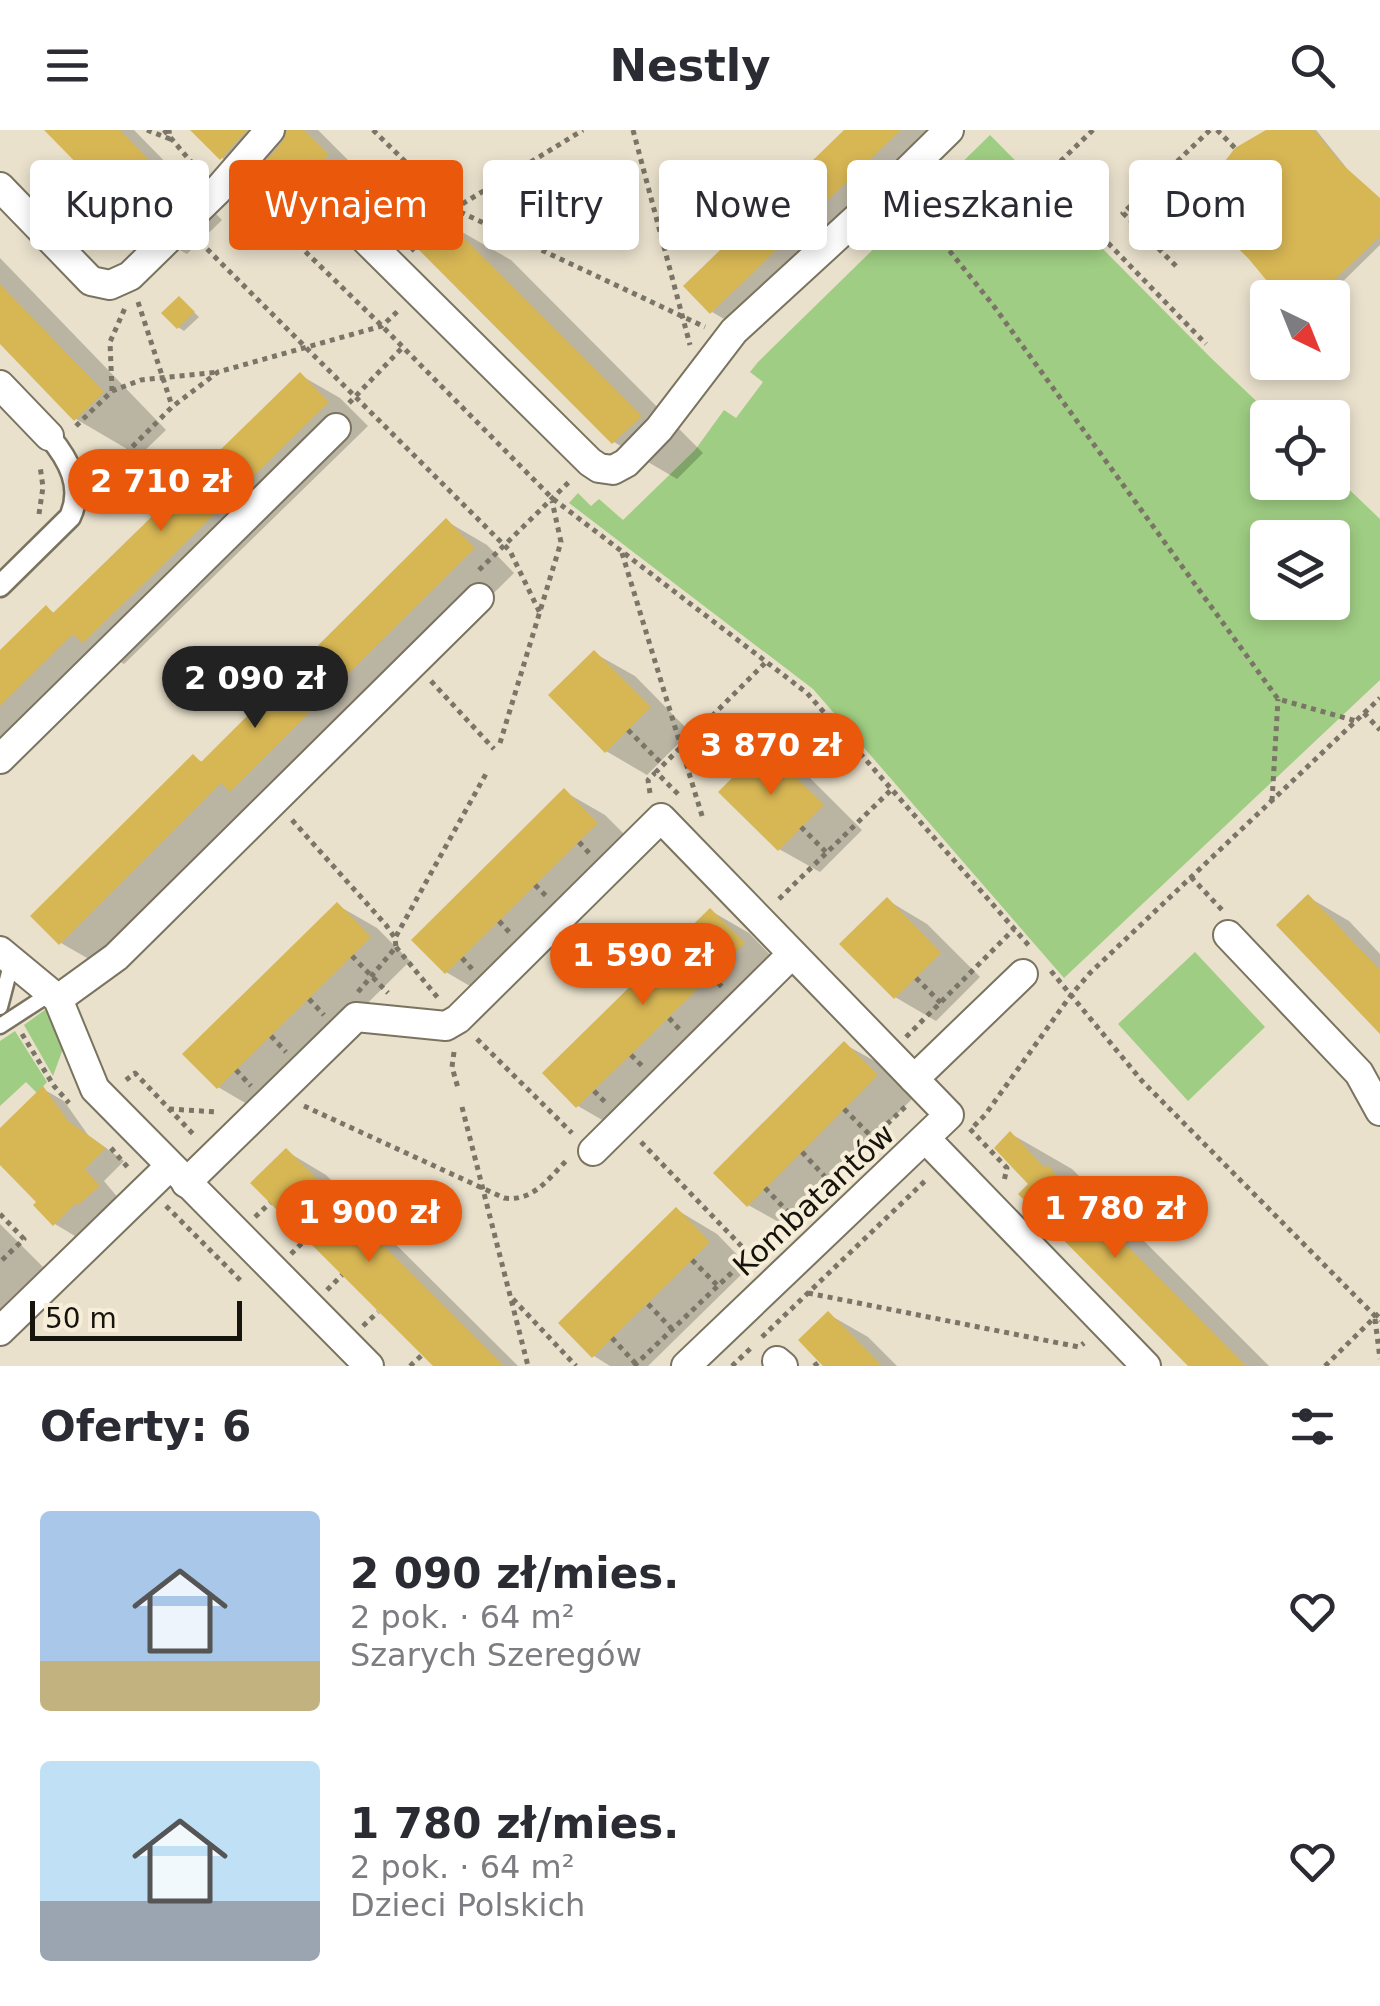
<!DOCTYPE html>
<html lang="pl">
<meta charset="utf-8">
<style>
:root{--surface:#fff;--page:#f2f2f3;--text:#2b2b33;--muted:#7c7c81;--accent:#ea580c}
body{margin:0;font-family:"DejaVu Sans",sans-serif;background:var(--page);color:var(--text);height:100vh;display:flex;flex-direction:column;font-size:38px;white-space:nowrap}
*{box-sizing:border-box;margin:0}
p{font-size:32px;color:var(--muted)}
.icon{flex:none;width:55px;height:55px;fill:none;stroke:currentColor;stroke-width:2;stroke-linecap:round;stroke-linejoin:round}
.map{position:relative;height:1236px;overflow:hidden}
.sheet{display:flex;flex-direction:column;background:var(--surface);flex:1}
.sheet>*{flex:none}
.hud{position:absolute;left:30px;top:30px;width:1320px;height:90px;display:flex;gap:20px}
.needle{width:65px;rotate:137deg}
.controls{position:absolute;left:1250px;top:150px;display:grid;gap:20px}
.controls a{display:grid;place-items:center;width:100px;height:100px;border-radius:10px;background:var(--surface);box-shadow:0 5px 15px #0003;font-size:50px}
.scale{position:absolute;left:30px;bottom:25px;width:212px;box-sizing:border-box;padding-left:10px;border:5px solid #17140d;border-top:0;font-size:28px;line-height:35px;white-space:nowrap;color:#17140d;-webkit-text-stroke:8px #f6eed9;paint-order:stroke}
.price{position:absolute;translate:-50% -85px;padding:0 22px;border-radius:35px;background:var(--accent);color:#fff;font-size:32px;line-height:65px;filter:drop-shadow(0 2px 5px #0008)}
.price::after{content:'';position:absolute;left:50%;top:60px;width:30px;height:22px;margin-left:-15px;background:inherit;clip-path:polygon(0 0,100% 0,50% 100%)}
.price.on{background:#222;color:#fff}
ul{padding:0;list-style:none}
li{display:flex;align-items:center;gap:30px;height:250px;padding:0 40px}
li span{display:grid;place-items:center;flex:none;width:280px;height:200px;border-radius:10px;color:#555}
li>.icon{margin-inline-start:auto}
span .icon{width:120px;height:120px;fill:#fffc;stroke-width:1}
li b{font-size:42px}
h2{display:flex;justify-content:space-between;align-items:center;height:120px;padding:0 40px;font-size:42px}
.tag{padding:0 35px;border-radius:10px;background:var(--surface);box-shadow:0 5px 15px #0003;font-size:35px;line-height:90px}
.tag.on{background:var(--accent);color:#fff}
header{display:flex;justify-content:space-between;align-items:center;height:130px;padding:0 40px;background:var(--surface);font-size:45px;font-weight:800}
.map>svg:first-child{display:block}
.green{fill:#9fcd83;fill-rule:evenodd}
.shadow{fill:#0003}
.building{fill:#d7b654}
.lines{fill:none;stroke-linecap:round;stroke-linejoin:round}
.service-casing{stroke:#7a7360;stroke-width:19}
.pedestrian-casing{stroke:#7a7360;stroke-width:25}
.minor-casing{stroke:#7a7360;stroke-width:32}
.path{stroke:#7b7568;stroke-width:5;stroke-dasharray:5 5;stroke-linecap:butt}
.service{stroke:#fff;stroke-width:14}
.pedestrian{stroke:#fff;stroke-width:20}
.minor{stroke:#fff;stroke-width:28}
.labels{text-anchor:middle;stroke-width:8;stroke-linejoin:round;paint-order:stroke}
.street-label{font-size:30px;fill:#17140d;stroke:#f6eed9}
</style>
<header><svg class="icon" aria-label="menu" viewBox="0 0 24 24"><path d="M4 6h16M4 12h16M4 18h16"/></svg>Nestly<svg class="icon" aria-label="search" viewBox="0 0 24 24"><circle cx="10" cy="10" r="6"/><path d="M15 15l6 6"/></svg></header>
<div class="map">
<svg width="1380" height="1236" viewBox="0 0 1380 1236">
<rect width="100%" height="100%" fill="#e9e1cc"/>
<g class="green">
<path d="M 990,5 L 1211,228 L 1273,287 L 1268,288 L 1268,352 L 1332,352 L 1333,344 L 1380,389 L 1380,550 L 1064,848 L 813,559 L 569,373 L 578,363 L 591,376 L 599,369 L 623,390 L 695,320 L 724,280 L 736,288 L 763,252 L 750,242 L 758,232 ZM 1268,408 L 1332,408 L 1332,472 L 1268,472 Z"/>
<path d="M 1195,822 L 1265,897 L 1188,971 L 1118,894 Z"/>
<path d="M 46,879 L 64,916 L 53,946 L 24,895 Z"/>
<path d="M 15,901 L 47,952 L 37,963 L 26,952 L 0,976 L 0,911 Z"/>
</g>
<g class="shadow">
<path d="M 48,0 L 134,0 L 222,90 L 187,124 L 149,103 Z"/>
<path d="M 194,0 L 318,0 L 366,48 L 321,92 L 283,70 L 260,50 L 222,28 Z"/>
<path d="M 848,0 L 965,0 L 752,205 L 712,182 Z"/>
<path d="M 1271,0 L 1316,0 L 1349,41 L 1380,70 L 1380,115 L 1326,168 L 1274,168 L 1270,163 L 1276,157 L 1225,103 L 1220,108 L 1214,105 Z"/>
<path d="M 448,94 L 511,130 L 703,323 L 677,349 L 614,312 Z"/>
<path d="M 0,128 L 166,300 L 139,326 L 76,289 L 0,211 Z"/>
<path d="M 180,169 L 199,187 L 184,201 L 178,197 Z"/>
<path d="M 300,245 L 340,268 L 368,296 L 124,534 L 113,528 L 0,638 L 0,524 L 46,478 L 56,484 Z"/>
<path d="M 446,391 L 487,415 L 514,443 L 272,683 L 101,836 L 61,813 L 193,627 L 204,633 Z"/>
<path d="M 594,523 L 635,546 L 690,602 L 647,645 L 606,621 Z"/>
<path d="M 764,619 L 804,642 L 862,700 L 820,742 L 779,719 Z"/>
<path d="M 565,662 L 605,685 L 637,717 L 487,866 L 446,842 Z"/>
<path d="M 1308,767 L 1349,791 L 1380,824 L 1380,901 Z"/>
<path d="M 887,770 L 927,794 L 980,847 L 936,891 L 895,867 Z"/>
<path d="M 337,775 L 377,798 L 410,831 L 259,981 L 218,957 Z"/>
<path d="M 711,781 L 749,803 L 781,836 L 616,998 L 578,976 L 545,943 Z"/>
<path d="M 844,914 L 882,935 L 914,967 L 786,1096 L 748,1075 Z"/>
<path d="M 43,959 L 64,971 L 88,1005 L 124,1031 L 104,1051 L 119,1069 L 100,1085 L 98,1084 L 75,1106 L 55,1094 L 40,1072 L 0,1031 L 0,1002 Z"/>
<path d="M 1011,1004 L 1072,1039 L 1269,1236 L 1192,1236 L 1032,1054 Z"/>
<path d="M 286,1021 L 326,1045 L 518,1236 L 436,1236 Z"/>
<path d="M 677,1080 L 717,1104 L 749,1137 L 648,1236 L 610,1236 L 594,1226 L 561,1193 Z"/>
<path d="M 0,1094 L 43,1137 L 0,1179 Z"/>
<path d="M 828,1184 L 868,1207 L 897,1236 L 827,1236 Z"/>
</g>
<g class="building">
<path d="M 44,0 L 120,0 L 186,67 L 147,105 Z"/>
<path d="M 190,0 L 247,0 L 220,30 Z"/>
<path d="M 287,0 L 304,0 L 329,25 L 282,72 L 254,45 L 283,11 Z"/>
<path d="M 844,0 L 901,0 L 710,184 L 683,156 Z"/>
<path d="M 1266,0 L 1314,0 L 1343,35 L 1380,68 L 1380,106 L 1316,168 L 1281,168 L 1248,128 L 1219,100 L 1212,107 L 1186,80 L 1214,52 L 1219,39 L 1235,18 Z"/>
<path d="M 447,91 L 642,286 L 612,314 L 418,119 Z"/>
<path d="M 0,154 L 104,262 L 74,291 L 0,214 Z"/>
<path d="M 179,166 L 195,182 L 177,199 L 161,183 Z"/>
<path d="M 300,242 L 329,272 L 83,513 L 73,504 L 0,576 L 0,520 L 46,475 L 53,483 Z"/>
<path d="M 446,388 L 475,418 L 230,662 L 221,653 L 59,815 L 30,786 L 193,624 L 201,632 Z"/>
<path d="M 594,520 L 651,577 L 605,623 L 548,565 Z"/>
<path d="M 764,616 L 824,675 L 778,721 L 718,662 Z"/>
<path d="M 564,658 L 598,693 L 445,844 L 411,810 Z"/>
<path d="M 1308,764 L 1380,840 L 1380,904 L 1276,795 Z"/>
<path d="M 887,767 L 941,823 L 894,869 L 839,814 Z"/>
<path d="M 337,772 L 371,807 L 217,959 L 182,924 Z"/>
<path d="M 710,778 L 745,813 L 576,978 L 542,943 Z"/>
<path d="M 844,911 L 878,945 L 747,1077 L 713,1043 Z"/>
<path d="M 43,956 L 68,991 L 106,1018 L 85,1039 L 100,1056 L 78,1075 L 76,1073 L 53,1096 L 33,1075 L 36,1072 L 0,1035 L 0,998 Z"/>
<path d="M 1010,1001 L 1045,1038 L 1047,1035 L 1246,1236 L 1188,1236 L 1018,1064 L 1028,1054 L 994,1018 Z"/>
<path d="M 286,1018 L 504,1236 L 433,1236 L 250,1053 Z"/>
<path d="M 676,1077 L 710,1112 L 592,1228 L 558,1193 Z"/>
<path d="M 828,1181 L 882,1236 L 823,1236 L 819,1232 L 798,1210 Z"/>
</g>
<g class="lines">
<g class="service-casing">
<g id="service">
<path d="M 0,877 L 12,831"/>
<path d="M 0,896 L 51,863"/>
</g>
</g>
<g class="pedestrian-casing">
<path id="pedestrian" d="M 0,456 L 70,387 C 84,357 69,330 49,306"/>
</g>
<g class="minor-casing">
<g id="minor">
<path d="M 0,57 L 91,151 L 110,155 L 130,146 L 217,61 L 270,0"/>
<path d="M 389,83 L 364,108 L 590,332 L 599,338 L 613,340 L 626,333 L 659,299 L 734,201 L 893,55 L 949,0"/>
<path d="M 0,255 L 49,306"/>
<path d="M 0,629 L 336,298"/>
<path d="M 1228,805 L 1359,943 L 1380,981"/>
<path d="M 0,821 L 58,869 L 95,959 L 369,1236"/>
<path d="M 58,869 L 116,827 L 479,468"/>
<path d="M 914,949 L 1023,844"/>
<path d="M 926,1009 L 1146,1236"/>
<path d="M 593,1021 L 792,824"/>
<path d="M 186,1053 L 356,887 L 446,896 L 458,889 L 661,688 L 949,985 L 686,1236"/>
<path d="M 0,1201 L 170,1036"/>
<path d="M 777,1231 L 783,1236"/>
</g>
</g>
<g class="path">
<path d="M 147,0 L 170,9 L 169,0"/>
<path d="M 164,0 L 198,40"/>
<path d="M 373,0 L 454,79 L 705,197"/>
<path d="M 633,0 L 690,215"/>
<path d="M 1093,0 L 1044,47 L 1206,214"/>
<path d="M 1217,0 L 1235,18"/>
<path d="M 248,66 L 382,196 L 552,368 L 807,563 L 1031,818"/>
<path d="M 912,74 L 993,175 L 1278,569 L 1356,591"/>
<path d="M 295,111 L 336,105"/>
<path d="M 200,112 L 510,421 L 540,483"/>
<path d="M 411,121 L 454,79 L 583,0"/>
<path d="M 1176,136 L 1123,83 L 1210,0"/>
<path d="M 138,172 L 172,276"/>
<path d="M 112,261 L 110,212 L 125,178"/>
<path d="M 349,273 L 402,218"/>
<path d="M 76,296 L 112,261 L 141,250 L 218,242"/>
<path d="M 97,352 L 172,277 L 218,242 L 382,196 L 400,179"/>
<path d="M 39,384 L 43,357 L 40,336"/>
<path d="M 622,423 L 703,689"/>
<path d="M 479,440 L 571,350"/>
<path d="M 431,551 L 494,619"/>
<path d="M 1364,583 L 1380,600"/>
<path d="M 628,600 L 663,635"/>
<path d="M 500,613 L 561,412 L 552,371"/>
<path d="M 650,663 L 648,650 L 655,643"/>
<path d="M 678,664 L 656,642 L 767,531"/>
<path d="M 1272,671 L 1278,569"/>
<path d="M 292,690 L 386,795 L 395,808"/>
<path d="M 801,697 L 827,723"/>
<path d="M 579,712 L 590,724"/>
<path d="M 1191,747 L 1223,781"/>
<path d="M 535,755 L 547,767"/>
<path d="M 779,769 L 891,660"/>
<path d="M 499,791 L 510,803"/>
<path d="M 396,817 L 438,868"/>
<path d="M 352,826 L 388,863"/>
<path d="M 462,828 L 472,839"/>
<path d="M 1051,841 L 1142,951 L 1380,1191"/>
<path d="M 711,846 L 723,858"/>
<path d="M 916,848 L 941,873"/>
<path d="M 358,862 L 396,817 L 395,808 L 487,642"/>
<path d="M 309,869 L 324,885"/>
<path d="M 669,888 L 680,900"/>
<path d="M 22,904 L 54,956 L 69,973"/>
<path d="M 271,906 L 286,922"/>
<path d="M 906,907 L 1014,799"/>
<path d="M 477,909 L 572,1003"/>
<path d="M 454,922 L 452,937 L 458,958"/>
<path d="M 631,925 L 643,937"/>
<path d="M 236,940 L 251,956"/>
<path d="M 126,950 L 135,943 L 195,1006"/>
<path d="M 594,961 L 606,973"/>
<path d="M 304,976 L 504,1068 C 533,1072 548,1049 567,1030"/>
<path d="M 462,977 L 528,1236"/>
<path d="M 169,979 L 218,982"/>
<path d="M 844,979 L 873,1008"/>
<path d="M 974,996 L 985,985 L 1071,865 L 1090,843 L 1380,568"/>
<path d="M 970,999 L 1007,1038 L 1004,1051"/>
<path d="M 641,1012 L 750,1125"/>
<path d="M 111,1018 L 130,1040"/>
<path d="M 802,1022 L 828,1050"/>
<path d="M 765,1058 L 791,1085"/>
<path d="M 166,1076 L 243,1153"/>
<path d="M 0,1084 L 24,1109 L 0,1132"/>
<path d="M 255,1087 L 270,1073"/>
<path d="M 291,1124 L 306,1109"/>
<path d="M 692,1130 L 717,1155"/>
<path d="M 327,1160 L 342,1145"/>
<path d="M 808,1163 L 1079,1217 L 1084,1213"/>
<path d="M 513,1169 L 576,1236"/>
<path d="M 648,1174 L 672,1199"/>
<path d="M 1375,1189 L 1380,1229"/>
<path d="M 363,1196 L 378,1182"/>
<path d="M 762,1207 L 927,1049"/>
<path d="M 612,1208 L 636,1234"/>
<path d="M 410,1236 L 422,1225"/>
<path d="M 634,1236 L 906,976"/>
<path d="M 732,1236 L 751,1218"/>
<path d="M 814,1236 L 819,1232"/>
<path d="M 1325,1236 L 1380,1182"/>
</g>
<use href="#service" class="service"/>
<use href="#pedestrian" class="pedestrian"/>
<use href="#minor" class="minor"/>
</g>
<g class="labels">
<g class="street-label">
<text transform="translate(814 1070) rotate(-43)" y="10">Kombatantów</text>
</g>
</g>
</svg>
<div class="controls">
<a><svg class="needle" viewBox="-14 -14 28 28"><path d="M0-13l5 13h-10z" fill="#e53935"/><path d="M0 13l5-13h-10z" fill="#7c7c81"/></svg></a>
<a><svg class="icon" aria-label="locate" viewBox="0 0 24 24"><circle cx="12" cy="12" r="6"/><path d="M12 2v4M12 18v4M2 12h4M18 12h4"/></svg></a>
<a><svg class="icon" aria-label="layers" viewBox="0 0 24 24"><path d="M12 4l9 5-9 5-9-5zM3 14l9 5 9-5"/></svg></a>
</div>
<div class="scale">50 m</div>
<b class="price" style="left:161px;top:404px">2 710 zł</b>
<b class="price on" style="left:255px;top:601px">2 090 zł</b>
<b class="price" style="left:771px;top:668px">3 870 zł</b>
<b class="price" style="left:643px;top:878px">1 590 zł</b>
<b class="price" style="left:1115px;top:1131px">1 780 zł</b>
<b class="price" style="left:369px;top:1135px">1 900 zł</b>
<div class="hud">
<a class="tag">Kupno</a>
<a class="tag on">Wynajem</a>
<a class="tag">Filtry</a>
<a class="tag">Nowe</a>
<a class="tag">Mieszkanie</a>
<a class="tag">Dom</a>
</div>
</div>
<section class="sheet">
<h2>Oferty: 6<svg class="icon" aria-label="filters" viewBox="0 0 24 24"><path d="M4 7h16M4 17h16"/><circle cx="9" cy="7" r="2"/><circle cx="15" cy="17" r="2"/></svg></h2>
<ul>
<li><span style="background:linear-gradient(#a9c7e8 75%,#c2b280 0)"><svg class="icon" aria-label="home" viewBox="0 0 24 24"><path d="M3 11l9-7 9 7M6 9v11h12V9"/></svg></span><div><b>2 090 zł/mies.</b><p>2 pok. · 64 m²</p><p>Szarych Szeregów</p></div><svg class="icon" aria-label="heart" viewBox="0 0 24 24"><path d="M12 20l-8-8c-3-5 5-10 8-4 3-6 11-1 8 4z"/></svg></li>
<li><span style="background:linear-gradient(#bfe0f5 70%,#9aa5b1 0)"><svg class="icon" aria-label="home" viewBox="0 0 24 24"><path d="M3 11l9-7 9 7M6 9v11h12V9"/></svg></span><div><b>1 780 zł/mies.</b><p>2 pok. · 64 m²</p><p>Dzieci Polskich</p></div><svg class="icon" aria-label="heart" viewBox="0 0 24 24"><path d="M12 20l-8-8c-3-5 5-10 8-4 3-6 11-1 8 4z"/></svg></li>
</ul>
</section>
